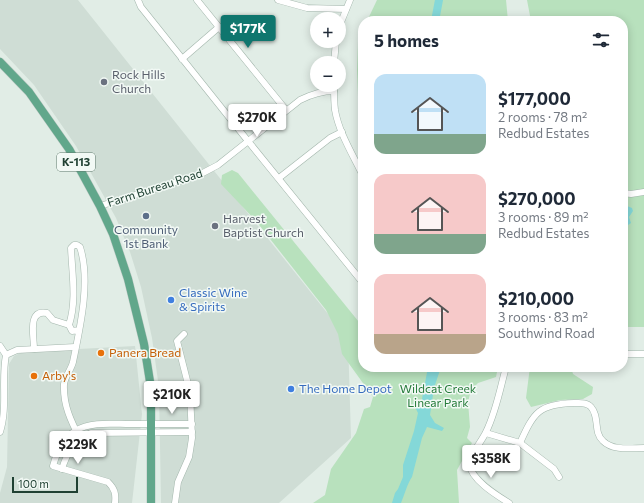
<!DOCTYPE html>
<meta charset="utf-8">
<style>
:root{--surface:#fff;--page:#f6f6f7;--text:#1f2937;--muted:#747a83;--accent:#0f766e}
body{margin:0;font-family:Commissioner,sans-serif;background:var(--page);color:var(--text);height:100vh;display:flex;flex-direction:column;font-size:15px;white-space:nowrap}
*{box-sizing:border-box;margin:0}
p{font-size:13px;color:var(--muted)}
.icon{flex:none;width:22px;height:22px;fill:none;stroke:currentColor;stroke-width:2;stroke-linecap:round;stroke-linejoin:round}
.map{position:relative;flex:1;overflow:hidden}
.sheet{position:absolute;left:358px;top:16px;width:270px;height:356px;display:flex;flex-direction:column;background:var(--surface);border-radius:16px;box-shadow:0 2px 10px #0003}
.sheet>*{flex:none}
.controls{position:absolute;left:310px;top:12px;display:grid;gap:8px}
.controls a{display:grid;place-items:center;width:36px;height:36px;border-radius:50%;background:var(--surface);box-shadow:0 2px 10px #0003;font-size:20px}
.scale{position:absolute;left:12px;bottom:10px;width:66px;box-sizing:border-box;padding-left:4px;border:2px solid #1f4032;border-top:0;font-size:11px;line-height:14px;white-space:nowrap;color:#1f4032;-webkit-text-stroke:3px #f2f9f5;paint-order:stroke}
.price{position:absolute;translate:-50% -34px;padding:0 9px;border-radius:4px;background:#fff;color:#222;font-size:13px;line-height:26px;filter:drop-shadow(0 1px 2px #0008)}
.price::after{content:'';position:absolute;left:50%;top:24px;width:12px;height:9px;margin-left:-6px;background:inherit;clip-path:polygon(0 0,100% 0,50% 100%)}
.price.active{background:var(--accent);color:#fff}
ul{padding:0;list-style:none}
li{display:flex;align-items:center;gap:12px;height:100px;padding:0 16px}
li span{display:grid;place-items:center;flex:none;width:112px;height:80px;border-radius:12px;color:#555}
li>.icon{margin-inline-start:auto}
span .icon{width:48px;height:48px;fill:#fffc;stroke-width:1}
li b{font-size:17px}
h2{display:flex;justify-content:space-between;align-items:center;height:48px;padding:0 16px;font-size:17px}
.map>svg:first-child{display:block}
.built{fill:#cfddd5}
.green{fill:#b8e1bd}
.water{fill:#84d8d8}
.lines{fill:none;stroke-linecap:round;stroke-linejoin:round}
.river{stroke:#84d8d8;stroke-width:8}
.minor-casing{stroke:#a3b6ac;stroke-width:7}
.major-casing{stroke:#c0cac6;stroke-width:9}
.minor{stroke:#fff;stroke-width:6}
.major{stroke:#61a78b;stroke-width:8}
.worship-dot{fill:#6b7280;stroke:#f2f9f5;stroke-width:1.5}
.service-dot{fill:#5c6f8a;stroke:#f2f9f5;stroke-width:1.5}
.shop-dot{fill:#3f7fe0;stroke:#f2f9f5;stroke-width:1.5}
.food-dot{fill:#e8710a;stroke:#f2f9f5;stroke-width:1.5}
.labels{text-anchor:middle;stroke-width:3;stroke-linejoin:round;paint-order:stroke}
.shield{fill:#f2f9f5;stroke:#5e786c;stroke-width:1}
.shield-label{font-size:11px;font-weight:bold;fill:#1f4032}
.worship-label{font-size:12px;fill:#5b616d;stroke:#f2f9f5;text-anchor:start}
.street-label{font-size:12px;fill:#1f4032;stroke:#f2f9f5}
.service-label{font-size:12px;fill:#4e5e75;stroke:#f2f9f5}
.shop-label{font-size:12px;fill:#366cbe;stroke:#f2f9f5;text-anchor:start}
.food-label{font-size:12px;fill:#c56008;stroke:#f2f9f5;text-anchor:start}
.park-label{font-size:12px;fill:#257b3a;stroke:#f2f9f5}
</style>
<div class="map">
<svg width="644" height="503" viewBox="0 0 644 503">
<rect width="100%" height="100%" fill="#e1ede6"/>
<g class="built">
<path d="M 0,0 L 78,0 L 348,339 L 351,438 L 279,503 L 161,503 L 159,388 L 152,338 L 141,287 L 130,252 L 116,218 L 76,146 L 34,85 L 0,49 Z"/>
<path d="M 135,346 L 142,414 L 132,503 L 0,503 L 0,493 L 7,467 L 9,364 L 14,356 L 22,352 Z"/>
</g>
<g class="green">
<path d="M 377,0 L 506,0 L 508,21 L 367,21 Z"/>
<path d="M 527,0 L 644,0 L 644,327 L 623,327 L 623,21 L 531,21 Z"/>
<path d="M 363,30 L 363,117 L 358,96 L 357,70 L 358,42 Z"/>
<path d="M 232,170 L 238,173 L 363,327 L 363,367 L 498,367 L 496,377 L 478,383 L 471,390 L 468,402 L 470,427 L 467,438 L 472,443 L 457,470 L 459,503 L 313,503 L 325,495 L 331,469 L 356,433 L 364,409 L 370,407 L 373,397 L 342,354 L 338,334 L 326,310 L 256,221 L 221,184 L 222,175 Z"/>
<path d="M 530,367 L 571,367 L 573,374 L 593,387 L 592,394 L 583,399 L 560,400 L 531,407 L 526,398 Z"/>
</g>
<g class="water">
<path d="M 627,206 L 632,208 L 633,211 L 629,217 L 631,223 L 628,225 L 625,223 L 627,219 L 624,211 L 625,207 Z"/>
<path d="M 428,367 L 441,367 L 434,388 L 430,415 L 435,423 L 444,428 L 442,431 L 427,427 L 422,438 L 412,477 C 408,482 404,496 401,503 L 392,503 L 395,493 L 398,489 L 403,477 L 403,465 L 414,431 L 418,413 L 413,403 L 421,403 L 422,399 Z"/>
</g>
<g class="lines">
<path class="river" d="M 435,21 L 439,0"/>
<g class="minor-casing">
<g id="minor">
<path d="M 138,0 L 141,7 L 248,141 L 363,283"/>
<path d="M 197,0 L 286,110"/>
<path d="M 278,0 L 307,8 L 346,9"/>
<path d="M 339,27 L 350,0"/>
<path d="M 182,59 L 219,27"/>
<path d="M 334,63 L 336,41"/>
<path d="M 334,85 C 334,93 334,102 335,110 C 339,133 353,155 363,176"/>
<path d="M 279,178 L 330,138 L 342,132"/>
<path d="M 623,193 L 631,194 L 644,192"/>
<path d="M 100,206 L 199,175 L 218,165 L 300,100 C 312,94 321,91 334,91"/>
<path d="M 79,330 L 72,331 L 69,325 C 77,300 72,274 71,248 L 74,245 L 77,245 L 80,247 C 91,281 80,328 73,362 C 71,370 65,376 64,384 C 63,405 71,421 80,439"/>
<path d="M 0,346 L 6,355"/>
<path d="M 34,349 C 34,336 27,309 47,313 L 53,320 L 69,325"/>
<path d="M 623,354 L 644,354"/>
<path d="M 506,367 C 500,389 496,412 486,432 C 482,441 469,456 470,465 C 471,480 498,496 509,503"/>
<path d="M 0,432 C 8,407 1,380 6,355 L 17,350 L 75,347"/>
<path d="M 486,433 L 520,443 L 554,469 L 559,477"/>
<path d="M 520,443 C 534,412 539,404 574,403 C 580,403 587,402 591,407 C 600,417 593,432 603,441 C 613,451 631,448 644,448"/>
<path d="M 62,469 C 67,452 75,440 91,433 L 192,432"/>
<path d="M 115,503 C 116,494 115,489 108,482 L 53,466 C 57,452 62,439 75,431 C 91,421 113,424 130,424 C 151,424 172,424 192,424"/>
<path d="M 175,503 L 178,482 L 189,457 L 192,438 L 190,392 L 177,341 L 184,334"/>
</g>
</g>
<g class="major-casing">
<path id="major" d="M 0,62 L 29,92 L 69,149 L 100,206 L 113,234 L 128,279 L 144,344 L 151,388 L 151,503"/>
</g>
<use href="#minor" class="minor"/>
<use href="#major" class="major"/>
</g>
<g class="worship-dot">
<circle cx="104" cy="82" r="4"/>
<circle cx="215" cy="226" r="4"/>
</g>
<circle class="service-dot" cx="146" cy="216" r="4"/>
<g class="shop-dot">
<circle cx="171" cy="300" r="4"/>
<circle cx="291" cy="389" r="4"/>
</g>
<g class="food-dot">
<circle cx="101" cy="353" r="4"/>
<circle cx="34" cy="376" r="4"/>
</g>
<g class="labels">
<rect class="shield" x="57" y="153" width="38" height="18" rx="3"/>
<g class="shield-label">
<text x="76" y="166">K-113</text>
</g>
<g class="worship-label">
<text x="112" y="79">Rock Hills<tspan x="112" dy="14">Church</tspan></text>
<text x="223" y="223">Harvest<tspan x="223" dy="14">Baptist Church</tspan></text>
</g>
<g class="street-label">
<text transform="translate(155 188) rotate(-18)" y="4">Farm Bureau Road</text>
</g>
<g class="service-label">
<text x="146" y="234">Community<tspan x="146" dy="14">1st Bank</tspan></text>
</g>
<g class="shop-label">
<text x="179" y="297">Classic Wine<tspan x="179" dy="14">&amp; Spirits</tspan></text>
<text x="299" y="393">The Home Depot</text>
</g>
<g class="food-label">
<text x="109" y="357">Panera Bread</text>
<text x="42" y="380">Arby's</text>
</g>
<g class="park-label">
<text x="438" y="393">Wildcat Creek<tspan x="438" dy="14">Linear Park</tspan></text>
</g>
</g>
</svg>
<div class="controls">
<a>+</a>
<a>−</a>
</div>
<div class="scale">100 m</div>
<b class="price active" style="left:248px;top:49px">$177K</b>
<b class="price" style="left:257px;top:138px">$270K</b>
<b class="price" style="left:172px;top:415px">$210K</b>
<b class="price" style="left:78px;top:465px">$229K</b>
<b class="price" style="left:491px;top:479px">$358K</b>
<section class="sheet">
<h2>5 homes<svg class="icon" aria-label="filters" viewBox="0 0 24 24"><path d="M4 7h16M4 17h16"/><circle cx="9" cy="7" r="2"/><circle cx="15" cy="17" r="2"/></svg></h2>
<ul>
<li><span style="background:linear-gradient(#bfe0f5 75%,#7fa58c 0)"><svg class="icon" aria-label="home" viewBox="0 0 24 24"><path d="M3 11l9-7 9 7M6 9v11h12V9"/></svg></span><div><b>$177,000</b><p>2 rooms · 78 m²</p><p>Redbud Estates</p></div></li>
<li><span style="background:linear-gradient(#f6c9c9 75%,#7fa58c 0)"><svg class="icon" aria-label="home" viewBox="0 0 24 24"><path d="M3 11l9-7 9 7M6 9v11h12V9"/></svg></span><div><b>$270,000</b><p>3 rooms · 89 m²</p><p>Redbud Estates</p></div></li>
<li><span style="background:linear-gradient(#f6c9c9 75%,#b9a48a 0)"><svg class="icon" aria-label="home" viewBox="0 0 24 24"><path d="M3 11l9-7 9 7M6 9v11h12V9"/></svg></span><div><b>$210,000</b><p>3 rooms · 83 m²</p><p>Southwind Road</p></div></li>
</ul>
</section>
</div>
